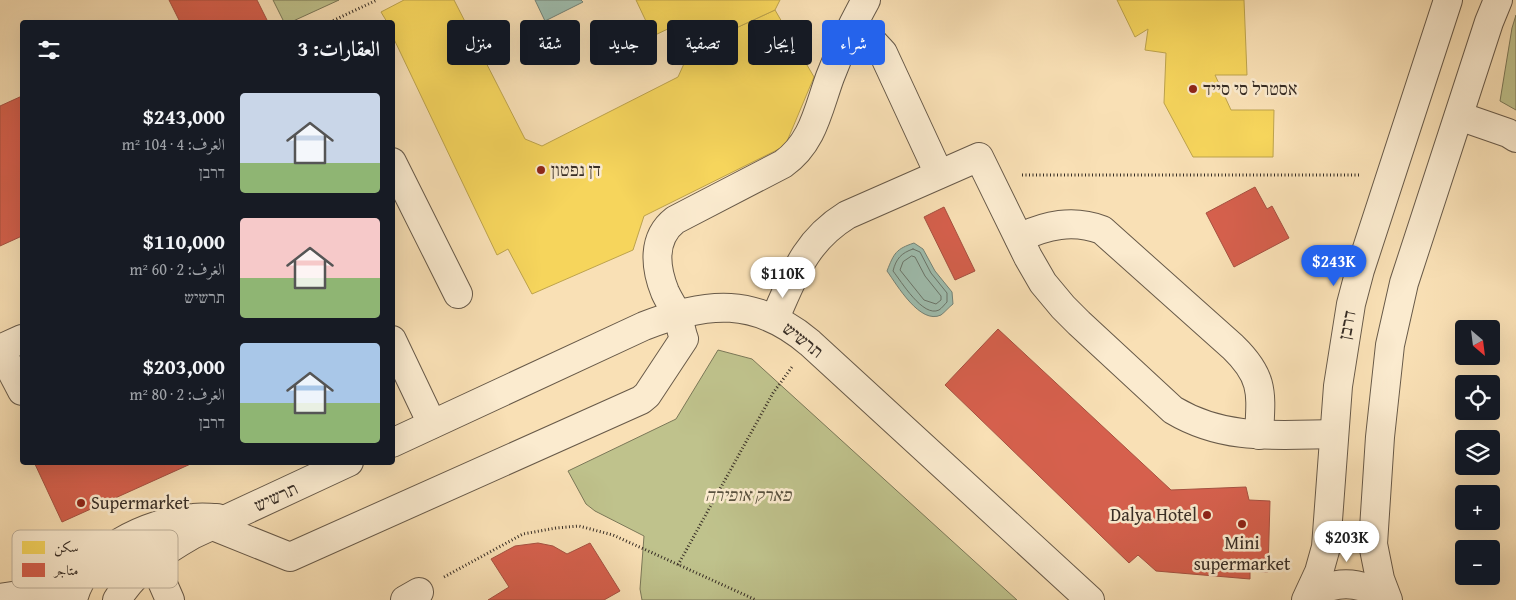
<!DOCTYPE html>
<html lang="ar">
<meta charset="utf-8">
<style>
:root{--surface:#171b24;--page:#20242c;--text:#f1f3f6;--muted:#9ea1a6;--accent:#2563eb}
body{margin:0;font-family:"Gentium Book Plus",Amiri,"Frank Ruhl Libre",serif;background:var(--page);color:var(--text);direction:rtl;height:100vh;display:flex;flex-direction:column;font-size:19px;white-space:nowrap}
*{box-sizing:border-box;margin:0}
p{font-size:16px;color:var(--muted)}
.icon{flex:none;width:28px;height:28px;fill:none;stroke:currentColor;stroke-width:2;stroke-linecap:round;stroke-linejoin:round}
.map{position:relative;flex:1;overflow:hidden;direction:ltr}
.side{position:absolute;left:20px;top:20px;width:375px;height:445px;display:flex;flex-direction:column;background:var(--surface);border-radius:5px;box-shadow:0 5px 20px #0002;direction:rtl}
.side>*{flex:none}
.guide{position:absolute;left:410px;top:20px;width:475px;height:45px;direction:rtl;display:flex;gap:10px}
.needle{width:32px;rotate:152deg}
.buttons{position:absolute;left:1455px;top:320px;display:grid;gap:10px}
.buttons a{display:grid;place-items:center;width:45px;height:45px;border-radius:5px;background:var(--surface);box-shadow:0 5px 20px #0002;font-size:25px}
.price{position:absolute;translate:-50% -42px;padding:0 11px;border-radius:18px;background:#fff;color:#222;font-size:16px;line-height:32px;filter:drop-shadow(0 1px 2px #0008)}
.price::after{content:'';position:absolute;left:50%;top:30px;width:15px;height:11px;margin-left:-8px;background:inherit;clip-path:polygon(0 0,100% 0,50% 100%)}
.price.active{background:var(--accent);color:#fff}
ul{padding:0;list-style:none}
li{display:flex;align-items:center;gap:15px;height:125px;padding:0 15px}
li span{display:grid;place-items:center;flex:none;width:140px;height:100px;border-radius:5px;color:#555}
li>.icon{margin-inline-start:auto}
span .icon{width:60px;height:60px;fill:#fffc;stroke-width:1}
li b{font-size:21px}
h2{display:flex;justify-content:space-between;align-items:center;height:60px;padding:0 15px;font-size:21px}
.chip{padding:0 18px;border-radius:5px;background:var(--surface);box-shadow:0 5px 20px #0002;font-size:18px;line-height:45px}
.chip.active{background:var(--accent);color:#fff}
.map>svg:first-child{display:block}
.green{fill:#bfc28c;stroke:#7b7858}
.water{fill:#9ebdae;stroke:#758377}
.homes{fill:#f6d55c;stroke:#bda34c}
.shops{fill:#d6604d;stroke:#a65141}
.lines{fill:none;stroke-linecap:round;stroke-linejoin:round}
.shore{stroke:#6a756a;stroke-width:1}
.minor-casing{stroke:#685a49;stroke-width:30}
.path{stroke:#372d25;stroke-width:3;stroke-dasharray:1 2.5;stroke-linecap:butt}
.minor{stroke:#fbebcf;stroke-width:28}
.poi-dot{fill:#8f2418;stroke:#fbebcf;stroke-width:2}
.labels{text-anchor:middle;stroke-width:5;stroke-linejoin:round;paint-order:stroke}
.poi-label{font-size:18px;fill:#372d25;stroke:#fbebcf;text-anchor:start}
.street-label{font-size:18px;fill:#372d25;stroke:#fbebcf}
.park-label{font-size:18px;font-style:italic;fill:#59523f;stroke:#fbebcf}
.key{fill:#fbebcf;stroke:#c0b29c;stroke-width:1}
.key-label{font-size:14px;fill:#372d25}
</style>
<div class="map">
<svg width="1516" height="600" viewBox="0 0 1516 600">
<rect width="100%" height="100%" fill="#f9e0b5"/>
<filter id="stains"><feTurbulence type="fractalNoise" baseFrequency=".004" numOctaves="4"/><feColorMatrix values="0 0 0 0 .2 0 0 0 0 .09 0 0 0 0 .02 0 0 0 .5 -.17"/></filter>
<radialGradient id="worn" r=".72"><stop offset=".6" stop-color="#630" stop-opacity="0"/><stop offset="1" stop-color="#630" stop-opacity=".3"/></radialGradient>
<g class="green">
<path d="M 273,0 L 339,0 L 291,22 L 284,22 Z"/>
<path d="M 1516,15 L 1516,110 L 1500,101 L 1512,28 Z"/>
<path d="M 718,350 L 752,359 L 1017,600 L 642,600 L 640,589 L 644,536 L 595,511 L 586,504 L 568,471 L 676,419 Z"/>
</g>
<g class="water">
<path d="M 535,0 L 581,0 L 583,2 L 545,21 Z"/>
<path d="M 914,243 L 923,249 L 935,271 L 952,292 L 953,304 C 949,307 945,312 941,315 C 920,325 897,285 887,271 C 894,253 896,249 914,243 Z"/>
</g>
<g class="homes">
<path d="M 404,0 L 454,0 L 525,139 L 542,146 L 678,77 L 687,57 L 684,52 L 775,10 L 814,77 L 785,146 L 644,216 L 633,250 L 532,294 L 508,249 L 497,255 L 392,35 L 392,22 L 387,22 L 381,12 Z"/>
<path d="M 636,0 L 780,0 L 775,10 L 684,52 L 672,27 L 653,36 Z"/>
<path d="M 1117,0 L 1244,0 L 1247,75 L 1215,75 L 1231,110 L 1274,110 L 1273,157 L 1193,157 L 1164,103 L 1166,53 L 1145,50 L 1148,29 L 1135,37 Z"/>
</g>
<g class="shops">
<path d="M 169,0 L 257,0 L 268,22 L 180,22 Z"/>
<path d="M 22,96 L 22,236 L 0,246 L 0,106 Z"/>
<path d="M 1255,187 L 1267,209 L 1272,206 L 1289,238 L 1234,267 L 1206,213 Z"/>
<path d="M 944,207 L 975,271 L 955,280 L 924,217 Z"/>
<path d="M 998,329 L 1171,490 L 1246,487 L 1249,500 L 1270,501 L 1268,572 L 1250,571 L 1250,579 L 1156,571 L 1138,555 L 1129,563 L 945,385 Z"/>
<path d="M 34,462 L 195,462 L 62,522 Z"/>
<path d="M 538,543 L 553,546 L 567,554 L 590,543 L 620,591 L 604,600 L 488,600 L 509,587 L 491,559 L 515,546 Z"/>
</g>
<g class="lines">
<g class="shore">
<path d="M 913,249 L 920,252 L 931,273 L 947,293 L 947,302 C 945,304 942,308 939,310 C 923,318 901,281 893,271 C 896,259 901,253 913,249 Z"/>
<path d="M 912,256 L 915,257 L 925,276 L 941,296 L 941,300 L 936,304 L 924,300 L 900,270 L 903,262 Z"/>
</g>
<g class="minor-casing">
<g id="minor">
<path d="M 850,30 L 872,41 L 883,53 L 939,174"/>
<path d="M 1459,116 L 1508,133 L 1516,138"/>
<path d="M 392,162 L 458,294"/>
<path d="M 1019,238 C 1046,225 1073,219 1102,230 L 1233,347 C 1265,378 1261,394 1259,435"/>
<path d="M 775,318 C 794,275 805,241 847,215 L 979,157 L 1028,257 L 1043,283 L 1063,307 L 1079,323 L 1173,410 C 1225,441 1276,435 1334,434"/>
<path d="M 22,339 L 0,349 L 22,391"/>
<path d="M 392,340 L 432,424"/>
<path d="M 392,443 L 644,326 C 707,301 756,297 810,343 L 1090,600"/>
<path d="M 213,526 L 290,557 L 641,400 L 647,395 L 684,339 C 681,331 680,321 676,313 C 673,306 668,299 665,292 C 655,267 652,238 675,220 L 783,164 C 813,143 818,110 830,77 C 840,51 852,25 866,0"/>
<path d="M 153,561 L 170,600"/>
<path d="M 0,598 L 39,592 L 75,590"/>
<path d="M 73,600 C 84,551 148,522 194,518 C 202,517 210,518 217,518"/>
<path d="M 117,600 C 134,571 164,551 192,535 L 349,462"/>
<path d="M 405,600 L 419,592"/>
<path d="M 1306,600 L 1319,572 L 1326,547 L 1338,386 L 1351,304 L 1360,270 L 1448,0"/>
<path d="M 1307,600 C 1330,579 1362,579 1385,600"/>
<path d="M 1388,600 L 1380,579 L 1373,544 L 1380,437 L 1390,345 L 1404,283 L 1489,22 L 1498,0"/>
</g>
</g>
<g class="path">
<path d="M 330,22 L 377,0"/>
<path d="M 1022,175 L 1360,175"/>
<path d="M 678,565 L 773,393 L 792,367"/>
<path d="M 444,577 L 523,534 L 556,528 L 579,526 L 613,535 L 756,600"/>
</g>
<use href="#minor" class="minor"/>
</g>
<g class="poi-dot">
<circle cx="1193" cy="89" r="5"/>
<circle cx="541" cy="170" r="5"/>
<circle cx="81" cy="503" r="5"/>
<circle cx="1207" cy="515" r="5"/>
<circle cx="1242" cy="524" r="5"/>
</g>
<g class="labels">
<g class="poi-label">
<text x="1203" y="95">אסטרל סי סייד</text>
<text x="551" y="176">דן נפטון</text>
<text x="91" y="509">Supermarket</text>
<text x="1197" y="521" text-anchor="end">Dalya Hotel</text>
<text x="1242" y="549" text-anchor="middle">Mini<tspan x="1242" dy="21">supermarket</tspan></text>
</g>
<g class="street-label">
<text transform="translate(1347 325) rotate(-79)" y="6">דרבן</text>
<text transform="translate(803 340) rotate(38)" y="6">תרשיש</text>
<text transform="translate(276 497) rotate(-25)" y="6">תרשיש</text>
</g>
<g class="park-label">
<text x="748" y="501">פארק אופירה</text>
</g>
</g>
<rect x="12" y="530" width="166" height="58" rx="8" class="key"/>
<rect x="22" y="541" width="23" height="13" fill="#f6d55c"/>
<rect x="22" y="563" width="23" height="14" fill="#d6604d"/>
<g class="key-label">
<text x="54" y="552">سكن</text>
<text x="54" y="575">متاجر</text>
</g>
<rect width="100%" height="100%" filter="url(#stains)"/>
<rect width="100%" height="100%" fill="url(#worn)"/>
</svg>
<div class="buttons">
<a><svg class="needle" viewBox="-14 -14 28 28"><path d="M0-13l5 13h-10z" fill="#e53935"/><path d="M0 13l5-13h-10z" fill="#9ea1a6"/></svg></a>
<a><svg class="icon" aria-label="locate" viewBox="0 0 24 24"><circle cx="12" cy="12" r="6"/><path d="M12 2v4M12 18v4M2 12h4M18 12h4"/></svg></a>
<a><svg class="icon" aria-label="layers" viewBox="0 0 24 24"><path d="M12 4l9 5-9 5-9-5zM3 14l9 5 9-5"/></svg></a>
<a>+</a>
<a>−</a>
</div>
<b class="price active" style="left:1334px;top:287px">$243K</b>
<b class="price" style="left:783px;top:299px">$110K</b>
<b class="price" style="left:1347px;top:563px">$203K</b>
<div class="guide">
<a class="chip active">شراء</a>
<a class="chip">إيجار</a>
<a class="chip">تصفية</a>
<a class="chip">جديد</a>
<a class="chip">شقة</a>
<a class="chip">منزل</a>
</div>
<section class="side">
<h2>العقارات: 3<svg class="icon" aria-label="filters" viewBox="0 0 24 24"><path d="M4 7h16M4 17h16"/><circle cx="9" cy="7" r="2"/><circle cx="15" cy="17" r="2"/></svg></h2>
<ul>
<li><span style="background:linear-gradient(#c9d6e8 70%,#8fb573 0)"><svg class="icon" aria-label="home" viewBox="0 0 24 24"><path d="M3 11l9-7 9 7M6 9v11h12V9"/></svg></span><div><b>$243,000</b><p>الغرف: 4 · 104 m²</p><p>דרבן</p></div></li>
<li><span style="background:linear-gradient(#f6c9c9 60%,#8fb573 0)"><svg class="icon" aria-label="home" viewBox="0 0 24 24"><path d="M3 11l9-7 9 7M6 9v11h12V9"/></svg></span><div><b>$110,000</b><p>الغرف: 2 · 60 m²</p><p>תרשיש</p></div></li>
<li><span style="background:linear-gradient(#a9c7e8 60%,#8fb573 0)"><svg class="icon" aria-label="home" viewBox="0 0 24 24"><path d="M3 11l9-7 9 7M6 9v11h12V9"/></svg></span><div><b>$203,000</b><p>الغرف: 2 · 80 m²</p><p>דרבן</p></div></li>
</ul>
</section>
</div>
